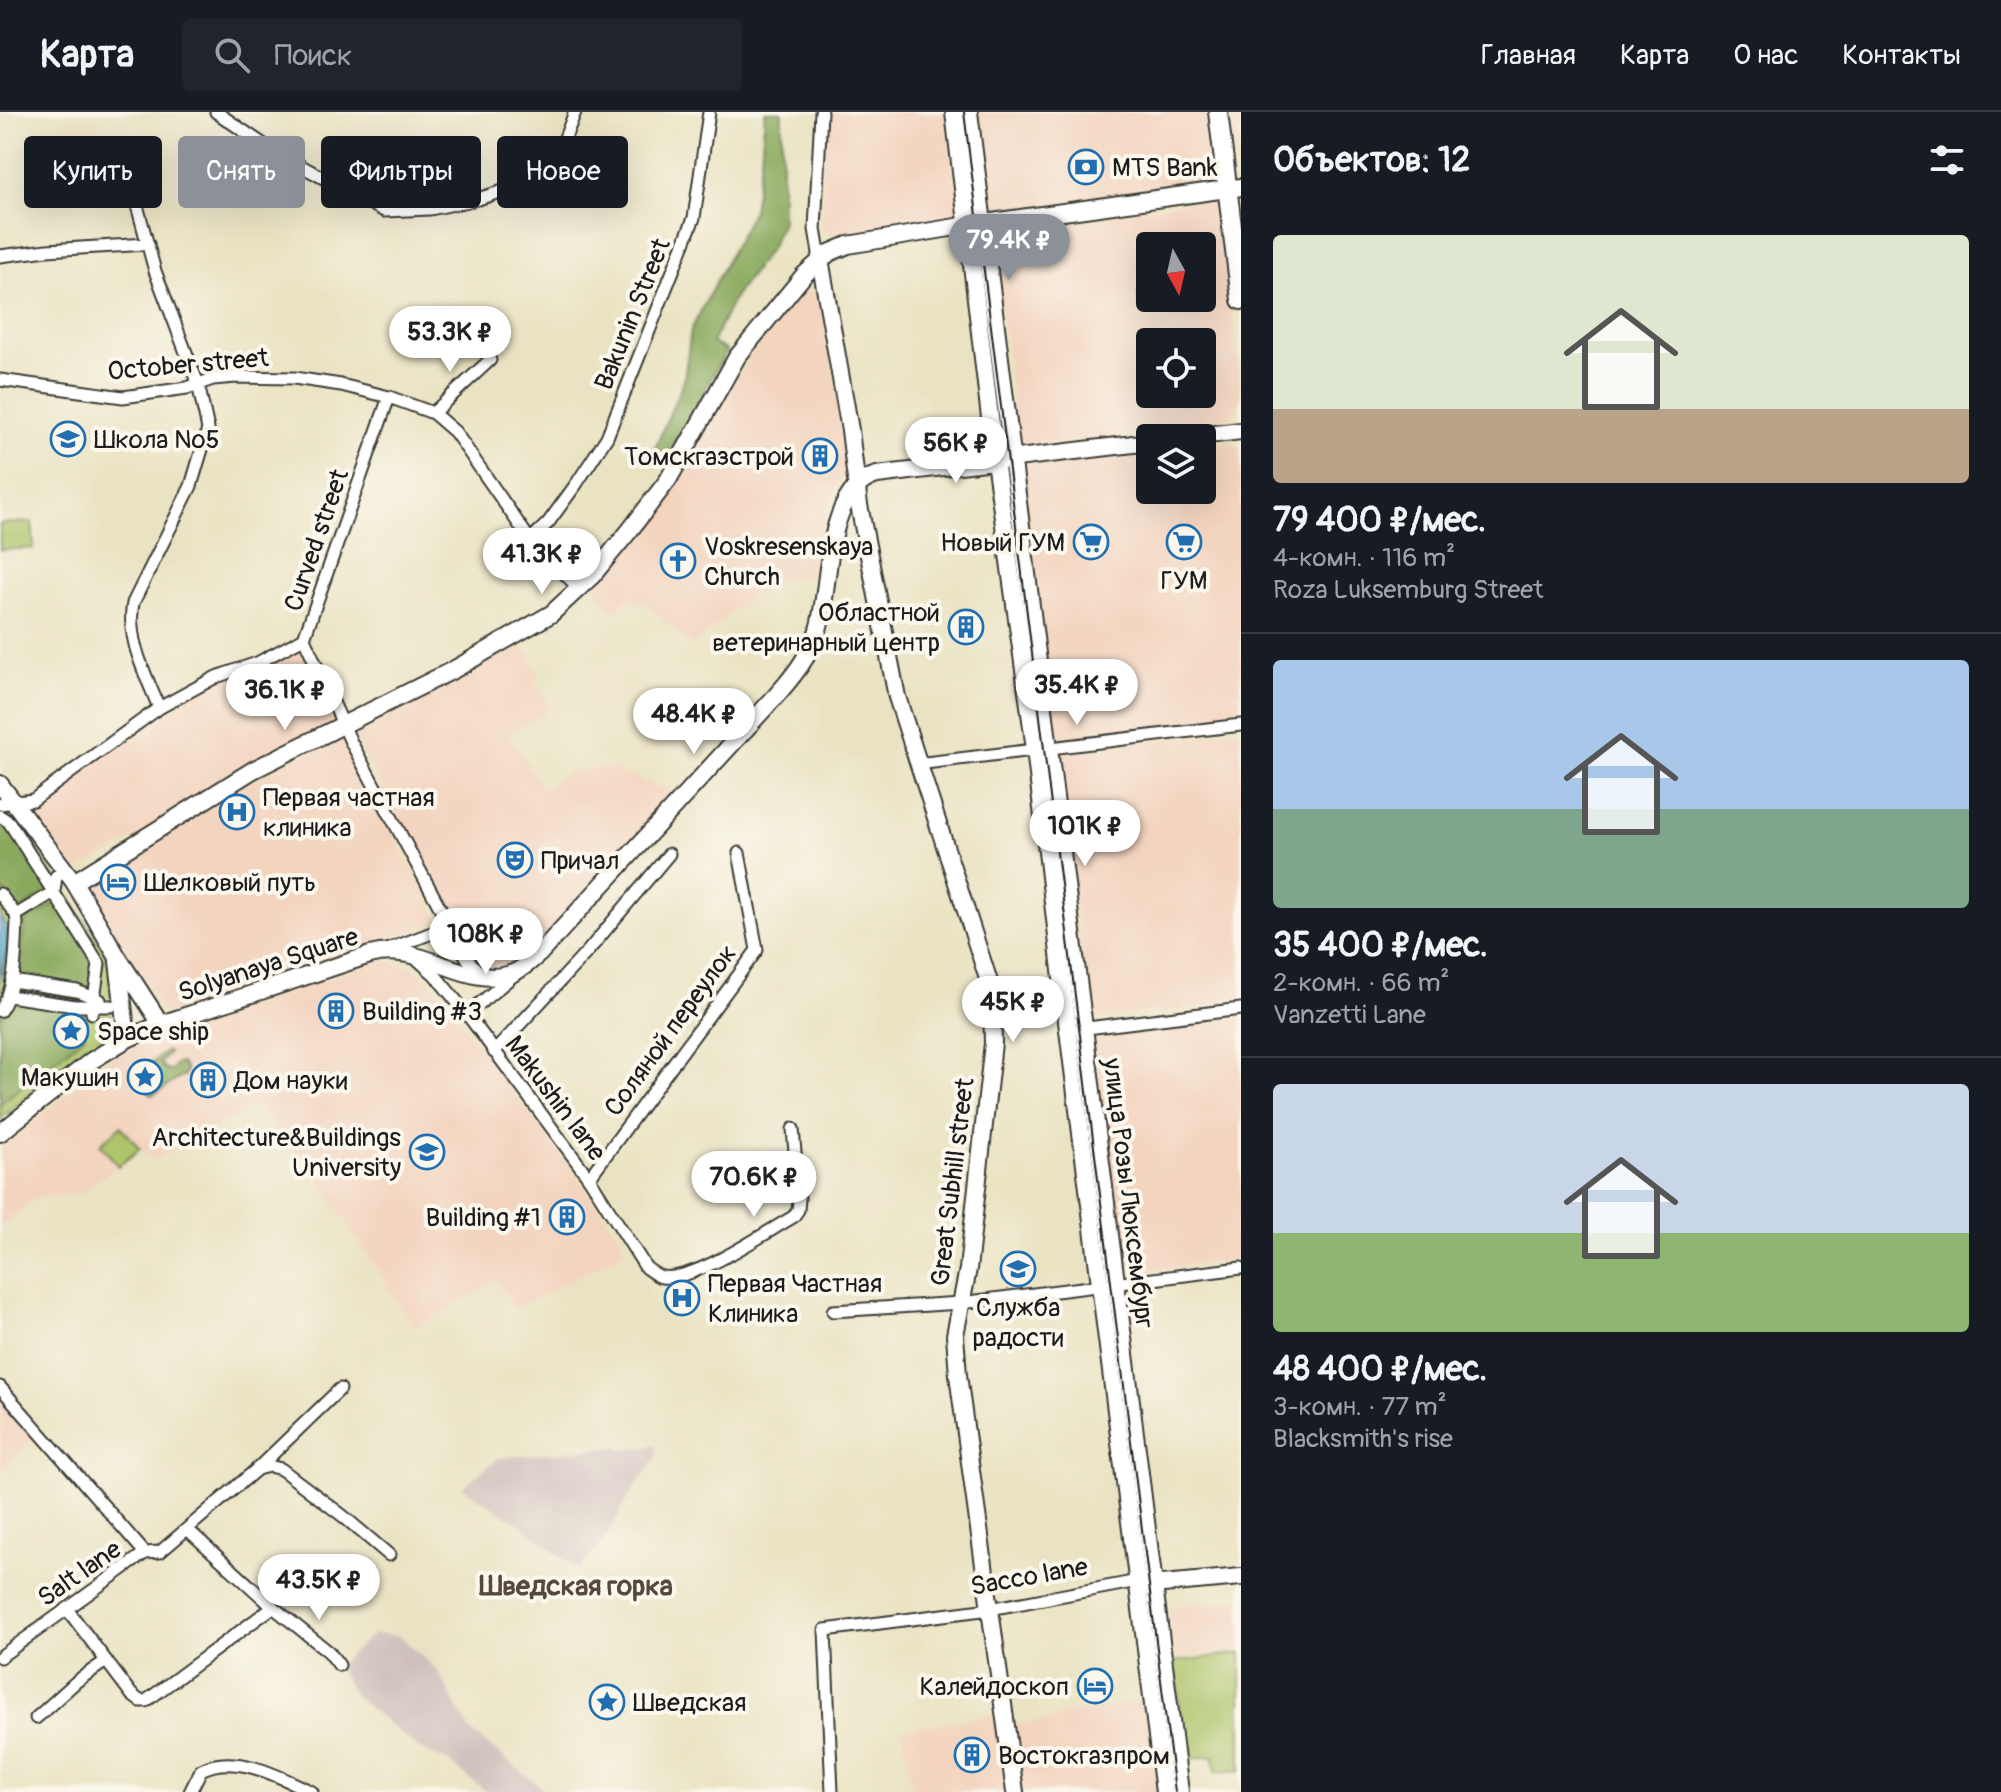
<!DOCTYPE html>
<html lang="ru">
<meta charset="utf-8">
<style>
:root{--surface:#171b24;--page:#20242c;--text:#f1f3f6;--muted:#9ea1a6;--line:#363941;--accent:#8c9099}
body{margin:0;font-family:Pangolin,sans-serif;background:var(--page);color:var(--text);height:100vh;display:flex;flex-direction:column;font-size:30px;white-space:nowrap}
*{box-sizing:border-box;margin:0}
p{font-size:26px;color:var(--muted)}
.icon{flex:none;width:44px;height:44px;fill:none;stroke:currentColor;stroke-width:2;stroke-linecap:round;stroke-linejoin:round}
.map{position:relative;flex:1;overflow:hidden}
.details{display:flex;flex-direction:column;background:var(--surface);width:760px}
.details>*{flex:none}
.guide{position:absolute;left:24px;top:24px;width:760px;height:72px;display:flex;gap:16px}
.needle{width:52px;rotate:172deg}
.fabs{position:absolute;left:1136px;top:120px;display:grid;gap:16px}
.fabs a{display:grid;place-items:center;width:80px;height:80px;border-radius:8px;background:var(--surface);box-shadow:0 8px 32px #0002;font-size:40px}
.price{position:absolute;translate:-50% -68px;padding:0 18px;border-radius:28px;background:#fff;color:#222;font-size:26px;line-height:52px;filter:drop-shadow(0 2px 4px #0008)}
.price::after{content:'';position:absolute;left:50%;top:48px;width:24px;height:18px;margin-left:-12px;background:inherit;clip-path:polygon(0 0,100% 0,50% 100%)}
.price.selected{background:var(--accent);color:#fff}
ul{padding:0;list-style:none}
li{display:grid;align-content:center;gap:16px;height:424px;padding:0 32px}
li+li{border-top:2px solid var(--line)}
li span{display:grid;place-items:center;height:248px;border-radius:8px;color:#555}
li>.icon{margin-inline-start:auto}
span .icon{width:144px;height:144px;fill:#fffc;stroke-width:1}
li b{font-size:34px}
h2{display:flex;justify-content:space-between;align-items:center;height:96px;padding:0 32px;font-size:34px}
.chip{padding:0 28px;border-radius:8px;background:var(--surface);box-shadow:0 8px 32px #0002;font-size:28px;line-height:72px}
.chip.selected{background:var(--accent);color:#fff}
header{display:flex;align-items:center;gap:48px;box-sizing:border-box;height:112px;padding:0 40px;background:var(--surface);border-bottom:2px solid var(--line)}
header strong{font-size:38px}
nav{display:flex;gap:44px;margin-inline-start:auto;font-size:28px}
.search{width:560px;height:72px;background:var(--page);display:flex;align-items:center;gap:20px;box-sizing:border-box;padding:0 28px;border-radius:8px;color:var(--muted);font-size:30px}
main{display:flex;flex:1;min-height:0}
.map>svg:first-child{display:block}
.built{fill:#f3d4bf;fill-rule:evenodd}
.industrial{fill:#cfc0bb}
.green{fill:#acc368;stroke:#647042;stroke-width:2}
.forest{fill:#89a95c;stroke:#52623c;stroke-width:2}
.water{fill:#6abce5;stroke:#436c80;stroke-width:2}
.lines{fill:none;stroke-linecap:round;stroke-linejoin:round}
.street-casing{stroke:#3b3a35;stroke-width:15}
.secondary-casing{stroke:#3b3a35;stroke-width:20}
.primary-casing{stroke:#3b3a35;stroke-width:22}
.street{stroke:#fff;stroke-width:11}
.secondary{stroke:#fff;stroke-width:16}
.primary{stroke:#fff;stroke-width:18}
.tram{stroke:#1c1c1c;stroke-width:2}
.labels{text-anchor:middle;stroke-width:8;stroke-linejoin:round;paint-order:stroke}
.poi-label{font-size:26px;fill:#1c1c1c;stroke:#fbf7ec;text-anchor:start}
.street-label{font-size:26px;fill:#1c1c1c;stroke:#fbf7ec}
.neighbourhood-label{font-size:28px;font-weight:bold;fill:#57483f;stroke:#fbf7ec}
</style>
<header>
<strong>Карта</strong>
<div class="search"><svg class="icon" aria-label="search" viewBox="0 0 24 24"><circle cx="10" cy="10" r="6"/><path d="M15 15l6 6"/></svg>Поиск</div>
<nav><a>Главная</a><a>Карта</a><a>О нас</a><a>Контакты</a></nav>
</header>
<main>
<div class="map">
<svg width="1241" height="1680" viewBox="0 0 1241 1680">
<rect width="100%" height="100%" fill="#fbf7ec"/>
<filter id="ink" filterUnits="userSpaceOnUse"><feTurbulence type="fractalNoise" baseFrequency=".0125" numOctaves="2"/><feDisplacementMap in="SourceGraphic" scale="16" xChannelSelector="R" yChannelSelector="G"/><feConvolveMatrix kernelMatrix="1 2 1 2 8 2 1 2 1" color-interpolation-filters="sRGB"/></filter>
<filter id="wash" filterUnits="userSpaceOnUse"><feTurbulence type="fractalNoise" baseFrequency=".006" numOctaves="4" result="noise"/><feDisplacementMap in="SourceGraphic" scale="32" xChannelSelector="R" yChannelSelector="G"/><feGaussianBlur stdDeviation="1.8" result="paint"/><feColorMatrix in="noise" values="0 0 0 0 0 0 0 0 0 0 0 0 0 0 0 0 0 1.4 0 .05"/><feComposite in="paint" operator="in"/></filter>
<g filter="url(#wash)">
<rect width="100%" height="100%" fill="#eae3c3"/>
<g class="built">
<path d="M 825,0 L 947,0 L 960,101 L 951,106 L 840,124 L 825,121 L 821,115 Z"/>
<path d="M 974,0 L 1207,0 L 1215,62 L 1213,69 L 1207,73 L 989,102 Z"/>
<path d="M 1230,0 L 1241,0 L 1241,70 L 1239,70 Z"/>
<path d="M 1208,88 L 1215,90 L 1220,96 L 1241,277 L 1241,286 L 1234,300 L 1217,313 L 1200,315 L 1181,312 L 1137,317 L 1122,324 L 1018,335 L 991,116 ZM 1150,134 L 1202,134 L 1202,186 L 1150,186 ZM 1150,230 L 1202,230 L 1202,282 L 1150,282 Z"/>
<path d="M 806,177 L 815,182 L 822,191 L 847,345 L 843,361 L 827,401 L 820,463 L 770,469 L 692,533 L 646,492 L 629,487 L 614,499 L 595,476 L 675,372 L 746,250 L 799,179 Z"/>
<path d="M 1226,329 L 1241,336 L 1241,600 L 1198,609 L 1053,630 L 1020,353 L 1093,348 L 1103,343 L 1150,338 L 1150,378 L 1202,378 L 1202,332 Z"/>
<path d="M 520,528 L 540,564 L 534,567 L 551,597 L 508,621 L 543,677 L 570,659 L 609,656 L 676,681 L 532,836 L 511,854 L 498,856 L 479,851 L 472,843 L 351,619 Z"/>
<path d="M 302,534 L 338,609 L 77,759 L 32,701 L 34,693 L 162,599 L 216,569 L 259,556 Z"/>
<path d="M 1241,617 L 1241,889 L 1090,908 L 1054,641 Z"/>
<path d="M 341,623 L 440,809 L 242,879 L 163,902 L 86,770 L 257,664 Z"/>
<path d="M 386,849 L 414,856 L 431,870 L 582,1071 L 619,1124 L 626,1140 L 515,1197 L 495,1167 L 445,1199 L 414,1216 L 318,1066 L 272,1013 L 259,992 L 154,1048 L 141,1036 L 80,1082 L 37,1085 L 0,1115 L 0,1036 L 121,939 L 162,922 L 367,853 Z"/>
<path d="M 1241,903 L 1241,1148 L 1119,1160 L 1091,922 Z"/>
<path d="M 0,1281 L 37,1324 L 0,1357 Z"/>
<path d="M 1241,1487 L 1241,1537 L 1175,1546 L 1168,1496 Z"/>
<path d="M 1149,1589 L 1161,1680 L 1020,1680 L 1011,1613 L 1052,1608 L 1069,1600 Z"/>
<path d="M 1000,1602 L 1010,1680 L 912,1680 L 902,1617 Z"/>
</g>
<g class="industrial">
<path d="M 656,1334 L 657,1345 L 636,1373 L 601,1433 L 578,1458 L 524,1415 L 462,1375 L 498,1346 L 619,1335 L 619,1338 Z"/>
<path d="M 373,1522 L 400,1524 L 438,1559 L 470,1619 L 547,1680 L 487,1680 L 449,1650 L 418,1636 L 354,1583 L 337,1554 Z"/>
</g>
<g class="green">
<path d="M 1150,179 L 1150,186 L 1164,186 L 1165,194 L 1140,199 L 1138,180 Z"/>
<path d="M 32,410 L 34,436 L 0,438 L 0,412 Z"/>
<path d="M 0,699 L 13,704 L 19,712 L 103,837 C 115,863 115,894 107,921 L 0,1007 Z"/>
<path d="M 121,1014 L 140,1037 L 118,1054 L 100,1032 Z"/>
<path d="M 1241,1541 L 1241,1658 L 1216,1661 L 1214,1644 L 1187,1647 L 1174,1550 Z"/>
</g>
<g class="forest">
<path d="M 765,0 L 782,0 L 782,109 L 771,135 L 735,184 L 712,231 L 727,239 L 664,349 L 653,341 L 684,268 L 691,218 L 753,98 L 761,47 Z"/>
<path d="M 0,708 L 7,713 L 50,779 L 19,798 L 0,775 Z"/>
<path d="M 58,790 L 93,850 L 90,878 L 18,867 L 25,809 Z"/>
<path d="M 13,888 L 88,900 L 84,924 L 0,992 L 0,906 Z"/>
<path d="M 167,939 L 169,941 L 160,951 L 165,957 L 172,958 L 176,952 L 181,951 L 186,958 L 184,964 C 171,969 164,979 151,983 L 134,965 L 138,962 L 148,972 L 159,968 L 144,957 Z"/>
</g>
<path class="water" d="M 0,803 C 12,823 5,845 0,867 Z"/>
</g>
<g filter="url(#ink)">
<g class="lines">
<g class="street-casing">
<g id="street">
<path d="M 216,0 L 270,37 L 384,99 L 430,97 L 478,87 L 540,67 L 556,49 L 575,0"/>
<path d="M 53,30 L 127,68 L 132,75 L 155,159 L 198,272 L 208,317 L 191,374 L 133,491 C 126,528 146,562 159,596"/>
<path d="M 0,144 L 47,138 L 148,132"/>
<path d="M 820,147 L 815,117 L 821,0"/>
<path d="M 0,268 L 123,285 L 187,276 L 213,267 L 236,265 L 294,266 L 341,273 L 389,285 L 433,301 L 455,320 L 530,428 L 580,477"/>
<path d="M 433,301 L 490,248"/>
<path d="M 530,428 L 548,411 L 577,371 L 607,325 L 694,106 L 709,0"/>
<path d="M 304,526 L 351,630 L 467,846 L 476,857 L 485,861"/>
<path d="M 917,652 L 1241,613"/>
<path d="M 0,692 L 33,688 L 159,596 L 216,565 L 257,551 L 304,526 L 389,285"/>
<path d="M 0,704 L 9,710 L 99,852 L 92,901"/>
<path d="M 0,782 L 16,803 L 17,811 C 15,841 17,874 0,899"/>
<path d="M 16,803 L 54,780 L 56,764"/>
<path d="M 387,838 L 450,814"/>
<path d="M 418,848 L 435,863 L 467,902 L 589,1066 L 646,1156 C 651,1159 656,1164 662,1165 C 694,1170 763,1122 793,1105 L 798,1098 L 799,1087 L 793,1017"/>
<path d="M 12,869 L 77,879 L 100,888"/>
<path d="M 9,884 L 75,894 L 111,894"/>
<path d="M 467,902 L 514,863"/>
<path d="M 1079,917 L 1241,897"/>
<path d="M 494,940 L 588,839 L 669,742"/>
<path d="M 589,1066 L 757,838 L 739,741"/>
<path d="M 833,1199 L 961,1191 L 1241,1156"/>
<path d="M 0,1275 L 145,1441"/>
<path d="M 257,1357 L 340,1277"/>
<path d="M 187,1417 L 273,1495 L 329,1540 L 339,1553"/>
<path d="M 145,1441 L 160,1440 L 257,1357 L 269,1354 L 281,1357 L 343,1404 L 389,1443"/>
<path d="M 67,1497 L 132,1583 L 140,1589 L 146,1589 L 273,1495"/>
<path d="M 0,1545 L 145,1441"/>
<path d="M 36,1606 L 77,1569 L 106,1549"/>
<path d="M 190,1680 L 201,1658 C 234,1640 281,1665 312,1680"/>
<path d="M 832,1680 L 825,1518 L 990,1497 L 1138,1469"/>
</g>
</g>
<g class="secondary-casing">
<g id="secondary">
<path d="M 954,0 L 995,348 L 1035,637 L 1068,918 L 1164,1680"/>
<path d="M 969,0 L 1180,1680"/>
<path d="M 820,147 L 850,318 L 859,393 L 897,585 L 992,879 L 993,931 L 968,1157 L 955,1223 L 958,1263 L 1015,1680"/>
<path d="M 1182,326 L 1241,319"/>
<path d="M 0,672 L 74,770 L 117,844 L 161,912"/>
<path d="M 74,770 L 253,658 L 455,557 L 551,502 L 592,464 L 630,418 L 668,368 L 737,245 L 804,163 L 829,141 L 848,133 L 956,115 L 1241,75"/>
<path d="M 118,849 L 127,927"/>
<path d="M 0,1021 L 91,949 L 127,927 L 161,912 L 370,843 C 421,828 467,879 513,861 C 523,857 531,849 539,842 L 774,586 C 792,566 810,544 818,518 C 831,474 824,377 877,363 L 1150,330"/>
<path d="M 1143,1470 L 1163,1472 L 1241,1465"/>
</g>
</g>
<g class="primary-casing">
<path id="primary" d="M 1218,0 L 1241,188"/>
</g>
<use href="#street" class="street"/>
<use href="#secondary" class="secondary"/>
<use href="#primary" class="primary"/>
<path class="tram" d="M 964,0 L 1175,1680"/>
</g>
</g>
<defs>
<g id="bank-ring" transform="scale(1.8)"><circle r="9.5" fill="#fbf7ec" stroke="#1f6fb2" stroke-width="1.5"/><path d="M-6-4H6V4H-6ZM0-2.3a2.3 2.3 0 1 0 0 4.6a2.3 2.3 0 1 0 0-4.6Z" fill="#1f6fb2"/></g>
<g id="school-ring" transform="scale(1.8)"><circle r="9.5" fill="#fbf7ec" stroke="#1f6fb2" stroke-width="1.5"/><path d="M0-5L7-2L0 1L-7-2ZM-4 1L0 2.5L4 1V4Q0 6-4 4Z" fill="#1f6fb2"/></g>
<g id="building-ring" transform="scale(1.8)"><circle r="9.5" fill="#fbf7ec" stroke="#1f6fb2" stroke-width="1.5"/><path d="M-4-6H4V6H1V3H-1V6H-4ZM-2.5-4.3h1.7v1.8h-1.7ZM.8-4.3h1.7v1.8H.8ZM-2.5-1h1.7V.8h-1.7ZM.8-1h1.7V.8H.8Z" fill="#1f6fb2"/></g>
<g id="supermarket-ring" transform="scale(1.8)"><circle r="9.5" fill="#fbf7ec" stroke="#1f6fb2" stroke-width="1.5"/><path d="M-6-5.5h2.5l.6 2H6L4.5 2H-2.5L-4.4-4H-6ZM-1.5 3.2a1.3 1.3 0 1 0 .1 0ZM3 3.2a1.3 1.3 0 1 0 .1 0Z" fill="#1f6fb2"/></g>
<g id="church-ring" transform="scale(1.8)"><circle r="9.5" fill="#fbf7ec" stroke="#1f6fb2" stroke-width="1.5"/><path d="M-1.2-6h2.4v3.5h3.3v2.4h-3.3V6h-2.4V-.1h-3.3v-2.4h3.3Z" fill="#1f6fb2"/></g>
<g id="hospital-ring" transform="scale(1.8)"><circle r="9.5" fill="#fbf7ec" stroke="#1f6fb2" stroke-width="1.5"/><path d="M-5-5h3v3.5h4V-5h3V5h-3V1.5h-4V5h-3Z" fill="#1f6fb2"/></g>
<g id="theatre-ring" transform="scale(1.8)"><circle r="9.5" fill="#fbf7ec" stroke="#1f6fb2" stroke-width="1.5"/><path d="M-5-5.5Q0-4 5-5.5V0Q5 5 0 6Q-5 5-5 0ZM-3.3-2.5H-1v1.5H-3.3ZM1-2.5H3.3v1.5H1ZM-2.8 1Q0 5.5 2.8 1Z" fill="#1f6fb2"/></g>
<g id="hotel-ring" transform="scale(1.8)"><circle r="9.5" fill="#fbf7ec" stroke="#1f6fb2" stroke-width="1.5"/><path d="M-6-4.5h1.5V1H6V5H4.5V3h-9V5H-6ZM-4 0a1.8 1.8 0 1 1 3.6 0ZM.5 0V-2.5h3Q6-2.5 6 0Z" fill="#1f6fb2"/></g>
<g id="sight-ring" transform="scale(1.8)"><circle r="9.5" fill="#fbf7ec" stroke="#1f6fb2" stroke-width="1.5"/><path d="M0-6L1.8-2.2L6-1.7L2.9 1.2L3.7 5.4L0 3.3L-3.7 5.4L-2.9 1.2L-6-1.7L-1.8-2.2Z" fill="#1f6fb2"/></g>
<g id="university-ring" transform="scale(1.8)"><circle r="9.5" fill="#fbf7ec" stroke="#1f6fb2" stroke-width="1.5"/><path d="M0-5L7-2L0 1L-7-2ZM-4 1L0 2.5L4 1V4Q0 6-4 4Z" fill="#1f6fb2"/></g>
</defs>
<g fill-rule="evenodd">
<use href="#bank-ring" x="1086" y="55"/>
<use href="#school-ring" x="68" y="327"/>
<use href="#building-ring" x="820" y="344"/>
<use href="#supermarket-ring" x="1091" y="430"/>
<use href="#supermarket-ring" x="1184" y="430"/>
<use href="#church-ring" x="678" y="449"/>
<use href="#building-ring" x="966" y="515"/>
<use href="#hospital-ring" x="237" y="700"/>
<use href="#theatre-ring" x="515" y="748"/>
<use href="#hotel-ring" x="118" y="770"/>
<use href="#building-ring" x="336" y="899"/>
<use href="#sight-ring" x="71" y="919"/>
<use href="#sight-ring" x="145" y="965"/>
<use href="#building-ring" x="208" y="968"/>
<use href="#university-ring" x="427" y="1040"/>
<use href="#building-ring" x="567" y="1105"/>
<use href="#school-ring" x="1018" y="1157"/>
<use href="#hospital-ring" x="682" y="1186"/>
<use href="#hotel-ring" x="1095" y="1574"/>
<use href="#sight-ring" x="607" y="1590"/>
<use href="#building-ring" x="972" y="1643"/>
</g>
<g class="labels">
<g class="poi-label">
<text x="1112" y="64">MTS Bank</text>
<text x="94" y="336">Школа №5</text>
<text x="794" y="353" text-anchor="end">Томскгазстрой</text>
<text x="1065" y="439" text-anchor="end">Новый ГУМ</text>
<text x="704" y="443">Voskresenskaya<tspan x="704" dy="30">Church</tspan></text>
<text x="1184" y="477" text-anchor="middle">ГУМ</text>
<text x="940" y="509" text-anchor="end">Областной<tspan x="940" dy="30">ветеринарный центр</tspan></text>
<text x="263" y="694">Первая частная<tspan x="263" dy="30">клиника</tspan></text>
<text x="541" y="757">Причал</text>
<text x="144" y="779">Шелковый путь</text>
<text x="362" y="908">Building #3</text>
<text x="97" y="928">Space ship</text>
<text x="119" y="974" text-anchor="end">Макушин</text>
<text x="234" y="977">Дом науки</text>
<text x="401" y="1034" text-anchor="end">Architecture&amp;Buildings<tspan x="401" dy="30">University</tspan></text>
<text x="541" y="1114" text-anchor="end">Building #1</text>
<text x="708" y="1180">Первая Частная<tspan x="708" dy="30">Клиника</tspan></text>
<text x="1018" y="1204" text-anchor="middle">Служба<tspan x="1018" dy="30">радости</tspan></text>
<text x="1069" y="1583" text-anchor="end">Калейдоскоп</text>
<text x="633" y="1599">Шведская</text>
<text x="998" y="1652">Востокгазпром</text>
</g>
<g class="street-label">
<text transform="translate(632 202) rotate(-68)" y="9">Bakunin Street</text>
<text transform="translate(188 252) rotate(-5)" y="9">October street</text>
<text transform="translate(316 428) rotate(-71)" y="9">Curved street</text>
<text transform="translate(268 852) rotate(-18)" y="9">Solyanaya Square</text>
<text transform="translate(670 918) rotate(-54)" y="9">Соляной переулок</text>
<text transform="translate(556 986) rotate(53)" y="9">Makushin lane</text>
<text transform="translate(952 1070) rotate(-83)" y="9">Great Subhill street</text>
<text transform="translate(1129 1081) rotate(83)" y="9">улица Розы Люксембург</text>
<text transform="translate(79 1461) rotate(-35)" y="9">Salt lane</text>
<text transform="translate(1029 1464) rotate(-10)" y="9">Sacco lane</text>
</g>
<g class="neighbourhood-label">
<text x="576" y="1483">Шведская горка</text>
</g>
</g>
</svg>
<div class="fabs">
<a><svg class="needle" viewBox="-14 -14 28 28"><path d="M0-13l5 13h-10z" fill="#e53935"/><path d="M0 13l5-13h-10z" fill="#9ea1a6"/></svg></a>
<a><svg class="icon" aria-label="locate" viewBox="0 0 24 24"><circle cx="12" cy="12" r="6"/><path d="M12 2v4M12 18v4M2 12h4M18 12h4"/></svg></a>
<a><svg class="icon" aria-label="layers" viewBox="0 0 24 24"><path d="M12 4l9 5-9 5-9-5zM3 14l9 5 9-5"/></svg></a>
</div>
<b class="price selected" style="left:1009px;top:170px">79.4K ₽</b>
<b class="price" style="left:450px;top:262px">53.3K ₽</b>
<b class="price" style="left:956px;top:373px">56K ₽</b>
<b class="price" style="left:542px;top:484px">41.3K ₽</b>
<b class="price" style="left:1077px;top:615px">35.4K ₽</b>
<b class="price" style="left:285px;top:620px">36.1K ₽</b>
<b class="price" style="left:694px;top:644px">48.4K ₽</b>
<b class="price" style="left:1085px;top:756px">101K ₽</b>
<b class="price" style="left:486px;top:864px">108K ₽</b>
<b class="price" style="left:1013px;top:932px">45K ₽</b>
<b class="price" style="left:754px;top:1107px">70.6K ₽</b>
<b class="price" style="left:319px;top:1510px">43.5K ₽</b>
<div class="guide">
<a class="chip">Купить</a>
<a class="chip selected">Снять</a>
<a class="chip">Фильтры</a>
<a class="chip">Новое</a>
</div>
</div>
<section class="details">
<h2>Объектов: 12<svg class="icon" aria-label="filters" viewBox="0 0 24 24"><path d="M4 7h16M4 17h16"/><circle cx="9" cy="7" r="2"/><circle cx="15" cy="17" r="2"/></svg></h2>
<ul>
<li><span style="background:linear-gradient(#dfe7d0 70%,#b9a48a 0)"><svg class="icon" aria-label="home" viewBox="0 0 24 24"><path d="M3 11l9-7 9 7M6 9v11h12V9"/></svg></span><div><b>79 400 ₽/мес.</b><p>4-комн. · 116 m²</p><p>Roza Luksemburg Street</p></div></li>
<li><span style="background:linear-gradient(#a9c7e8 60%,#7fa58c 0)"><svg class="icon" aria-label="home" viewBox="0 0 24 24"><path d="M3 11l9-7 9 7M6 9v11h12V9"/></svg></span><div><b>35 400 ₽/мес.</b><p>2-комн. · 66 m²</p><p>Vanzetti Lane</p></div></li>
<li><span style="background:linear-gradient(#c9d6e8 60%,#8fb573 0)"><svg class="icon" aria-label="home" viewBox="0 0 24 24"><path d="M3 11l9-7 9 7M6 9v11h12V9"/></svg></span><div><b>48 400 ₽/мес.</b><p>3-комн. · 77 m²</p><p>Blacksmith's rise</p></div></li>
</ul>
</section>
</main>
